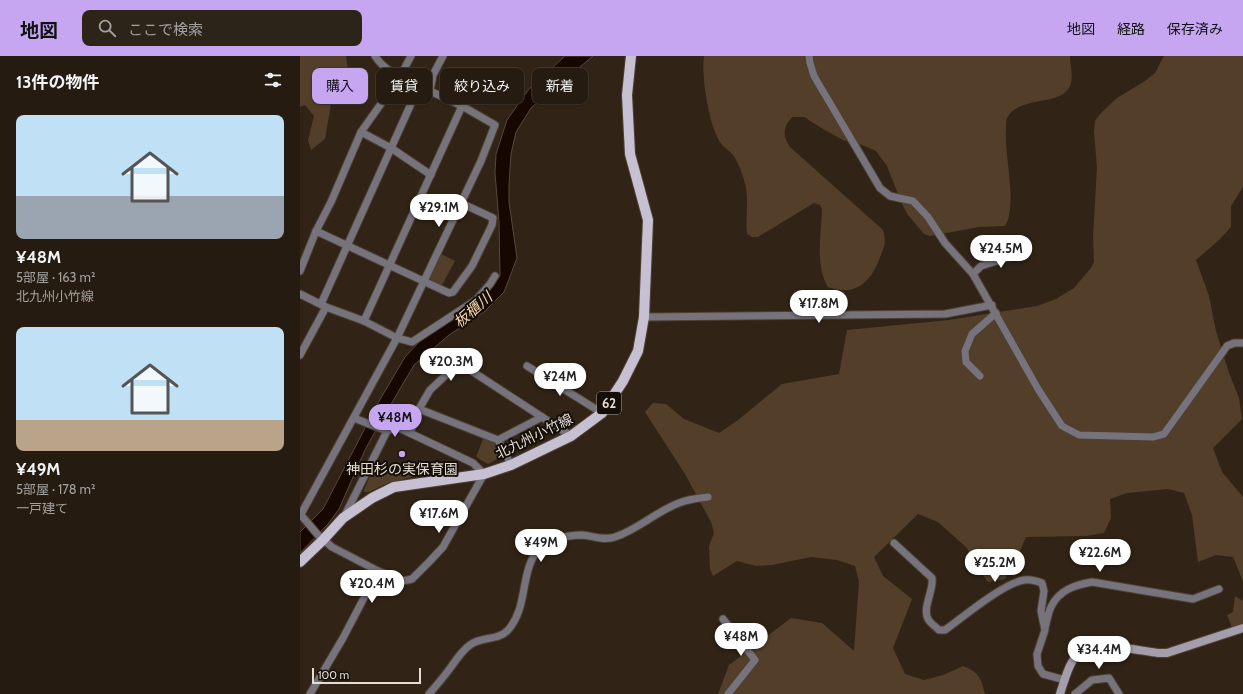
<!DOCTYPE html>
<html lang="ja">
<meta charset="utf-8">
<style>
:root{--surface:#251b10;--page:#2d2419;--text:#f1f3f6;--muted:#a3a19f;--line:#423930;--accent:#c6a6f0}
body{margin:0;font-family:Cabin,"Noto Sans JP",sans-serif;background:var(--page);color:var(--text);height:100vh;display:flex;flex-direction:column;font-size:15px;white-space:nowrap}
*{box-sizing:border-box;margin:0}
p{font-size:13px;color:var(--muted)}
.icon{flex:none;width:22px;height:22px;fill:none;stroke:currentColor;stroke-width:2;stroke-linecap:round;stroke-linejoin:round}
.map{position:relative;flex:1;overflow:hidden}
.panel{display:flex;flex-direction:column;background:var(--surface);width:300px}
.panel>*{flex:none}
.guide{position:absolute;left:12px;top:12px;width:380px;height:36px;display:flex;gap:8px}
.scale{position:absolute;left:12px;bottom:10px;width:109px;box-sizing:border-box;padding-left:4px;border:2px solid #e5dcd3;border-top:0;font-size:11px;line-height:14px;white-space:nowrap;color:#e5dcd3;-webkit-text-stroke:3px #140e08;paint-order:stroke}
.price{position:absolute;translate:-50% -34px;padding:0 9px;border-radius:14px;background:#fff;color:#222;font-size:13px;line-height:26px;filter:drop-shadow(0 1px 2px #0008)}
.price::after{content:'';position:absolute;left:50%;top:24px;width:12px;height:9px;margin-left:-6px;background:inherit;clip-path:polygon(0 0,100% 0,50% 100%)}
.price.current{background:var(--accent);color:#111}
ul{padding:0;list-style:none}
li{display:grid;align-content:center;gap:8px;height:212px;padding:0 16px}
li span{display:grid;place-items:center;height:124px;border-radius:8px;color:#555}
li>.icon{margin-inline-start:auto}
span .icon{width:72px;height:72px;fill:#fffc;stroke-width:1}
li b{font-size:17px}
h2{display:flex;justify-content:space-between;align-items:center;height:48px;padding:0 16px;font-size:17px}
.pill{padding:0 14px;border-radius:8px;background:var(--surface);box-shadow:0 1px 3px #0004,0 0 0 1px var(--line);font-size:14px;line-height:36px}
.pill.current{background:var(--accent);color:#111}
header{display:flex;align-items:center;gap:24px;box-sizing:border-box;height:56px;padding:0 20px;background:var(--accent);color:#111}
header strong{font-size:19px}
nav{display:flex;gap:22px;margin-inline-start:auto;font-size:14px}
.search{width:280px;height:36px;background:var(--page);display:flex;align-items:center;gap:10px;box-sizing:border-box;padding:0 14px;border-radius:8px;color:var(--muted);font-size:15px}
main{display:flex;flex:1;min-height:0}
.map>svg:first-child{display:block}
.green{fill:#533f29}
.water{fill:#160800;stroke:#54483f}
.lines{fill:none;stroke-linecap:round;stroke-linejoin:round}
.street-casing{stroke:#4e4134;stroke-width:9}
.secondary-casing{stroke:#4e4134;stroke-width:10}
.primary-casing{stroke:#4e4134;stroke-width:12}
.street{stroke:#76737c;stroke-width:7}
.secondary{stroke:#a49eac;stroke-width:8}
.primary{stroke:#c7c0d2;stroke-width:10}
.poi-dot{fill:#c6a6f0;stroke:#140e08;stroke-width:1.5}
.labels{text-anchor:middle;stroke-width:4;stroke-linejoin:round;paint-order:stroke}
.shield{fill:#140e08;stroke:#a69e96;stroke-width:1}
.shield-label{font-size:13px;font-weight:bold;fill:#e5dcd3}
.street-label{font-size:14px;fill:#e5dcd3;stroke:#140e08}
.poi-label{font-size:14px;fill:#e5dcd3;stroke:#140e08}
.water-label{font-size:15px;font-style:italic;fill:#fad7b0;stroke:#140e08}
</style>
<header>
<strong>地図</strong>
<div class="search"><svg class="icon" aria-label="search" viewBox="0 0 24 24"><circle cx="10" cy="10" r="6"/><path d="M15 15l6 6"/></svg>ここで検索</div>
<nav><a>地図</a><a>経路</a><a>保存済み</a></nav>
</header>
<main>
<section class="panel">
<h2>13件の物件<svg class="icon" aria-label="filters" viewBox="0 0 24 24"><path d="M4 7h16M4 17h16"/><circle cx="9" cy="7" r="2"/><circle cx="15" cy="17" r="2"/></svg></h2>
<ul>
<li><span style="background:linear-gradient(#bfe0f5 65%,#9aa5b1 0)"><svg class="icon" aria-label="home" viewBox="0 0 24 24"><path d="M3 11l9-7 9 7M6 9v11h12V9"/></svg></span><div><b>¥48M</b><p>5部屋 · 163 m²</p><p>北九州小竹線</p></div></li>
<li><span style="background:linear-gradient(#bfe0f5 75%,#b9a48a 0)"><svg class="icon" aria-label="home" viewBox="0 0 24 24"><path d="M3 11l9-7 9 7M6 9v11h12V9"/></svg></span><div><b>¥49M</b><p>5部屋 · 178 m²</p><p>一戸建て</p></div></li>
</ul>
</section>
<div class="map">
<svg width="943" height="638" viewBox="0 0 943 638">
<rect width="100%" height="100%" fill="#312416"/>
<g class="green">
<path d="M 0,0 L 46,0 L 49,22 L 32,43 L 25,83 L 11,94 L 8,84 L 14,60 L 5,49 L 0,51 Z"/>
<path d="M 404,0 L 770,0 C 770,8 773,19 771,27 C 765,52 719,38 707,62 C 706,65 706,70 706,74 C 704,100 718,149 705,170 L 679,171 L 630,180 L 624,178 L 608,159 L 602,148 L 587,110 L 576,95 L 562,89 L 543,84 L 523,73 L 504,61 L 492,61 C 483,72 482,79 490,91 L 583,174 C 587,187 584,191 579,204 C 570,227 554,241 528,231 C 515,210 521,178 522,153 L 520,149 L 514,147 L 458,181 L 452,181 L 447,178 C 445,160 450,142 444,124 C 442,116 438,106 433,99 C 429,94 423,91 420,86 C 409,69 401,20 404,0 Z"/>
<path d="M 864,0 L 943,0 L 943,131 L 931,150 L 931,171 L 919,184 L 896,204 L 909,240 L 916,275 L 929,317 L 939,342 L 942,363 L 913,392 L 922,416 L 943,441 L 943,525 L 933,501 L 916,499 L 898,506 L 892,459 L 884,437 L 868,433 L 827,437 L 810,443 L 811,462 L 804,477 L 786,480 L 726,481 L 719,497 L 705,523 L 688,526 L 675,508 L 667,492 L 638,466 L 618,458 L 574,501 L 583,520 L 612,543 L 593,592 L 605,618 L 624,624 L 643,619 L 663,610 C 679,616 681,622 685,638 L 418,638 L 429,609 L 491,562 L 522,567 L 554,595 L 559,526 L 555,510 L 537,504 L 511,501 L 472,509 L 456,510 L 437,505 L 413,520 L 410,513 L 409,490 L 414,477 L 411,466 L 385,418 L 345,356 L 353,347 L 366,348 L 384,363 L 419,377 L 438,364 L 482,328 L 539,318 L 547,274 L 649,264 L 737,250 L 756,243 L 774,232 L 791,212 L 794,206 L 793,181 L 797,112 L 794,75 L 795,65 L 800,58 L 817,42 L 845,25 L 855,17 Z"/>
<path d="M 141,198 L 155,205 L 142,229 L 129,223 Z"/>
<path d="M 183,383 L 194,386 L 199,402 L 188,408 L 176,401 Z"/>
<path d="M 76,406 L 115,420 L 86,428 L 69,436 L 64,436 L 64,434 Z"/>
<path d="M 935,540 L 943,545 L 943,567 L 932,571 L 927,559 L 933,556 Z"/>
</g>
<path class="water" d="M 265,0 L 293,0 L 231,52 L 216,76 L 211,98 L 209,129 L 209,146 L 217,202 L 204,236 L 184,256 L 149,279 L 114,309 L 77,372 L 65,394 L 39,453 L 28,468 L 0,497 L 0,476 L 23,453 L 78,347 L 105,301 L 121,284 L 177,247 L 200,220 L 199,166 L 195,117 L 196,98 L 207,64 L 229,33 Z"/>
<g class="lines">
<g class="street-casing">
<g id="street">
<path d="M 75,0 C 85,17 113,28 130,35"/>
<path d="M 143,0 L 133,19 L 130,35 L 162,50 L 195,69 L 181,105 L 97,282 L 112,286 L 176,244 L 190,228 L 195,220"/>
<path d="M 509,0 L 510,7 L 514,20 L 580,132 L 590,140 L 613,145 L 628,161 L 645,187 L 673,218 L 738,333 L 762,370 L 779,379 L 853,381 L 864,378 L 927,290 L 934,287 L 943,287"/>
<path d="M 61,76 L 91,92 L 131,119"/>
<path d="M 16,175 L 149,237 L 153,236 L 172,210 L 192,169 L 193,162 L 161,147"/>
<path d="M 0,215 L 16,175 L 31,146 L 61,76 L 100,21 L 111,0"/>
<path d="M 673,218 L 681,210 L 721,197"/>
<path d="M 0,238 L 26,251 L 0,299"/>
<path d="M 21,248 L 119,30"/>
<path d="M 26,251 L 64,265"/>
<path d="M 344,261 L 645,258 L 692,249"/>
<path d="M 227,310 L 302,357"/>
<path d="M 680,320 L 666,306 L 665,295 L 672,278 L 696,257"/>
<path d="M 54,362 L 87,375 L 93,362"/>
<path d="M 110,377 L 119,353"/>
<path d="M 198,384 L 242,361"/>
<path d="M 211,409 L 198,384 L 119,353 L 130,334 L 147,318 L 161,308 L 271,380"/>
<path d="M 1,459 L 18,479 L 32,491 L 78,515 L 43,582 L 10,638"/>
<path d="M 0,460 L 97,282 L 64,265 L 162,50"/>
<path d="M 44,461 L 87,375 L 97,371 L 173,407 L 184,418 L 143,491 L 130,505 L 112,523 L 103,525 L 78,515"/>
<path d="M 594,487 L 632,522 C 634,534 622,552 628,563 C 630,567 636,571 639,574 L 645,574 C 663,561 704,527 724,524 C 730,523 737,525 742,527 L 744,535 L 741,555 L 745,574 L 737,598 L 738,610 L 743,618 L 765,624"/>
<path d="M 423,563 L 455,604 L 428,638"/>
<path d="M 745,572 C 747,565 748,557 751,551 C 759,534 775,529 792,526 L 893,543 L 919,533"/>
<path d="M 129,638 C 136,630 142,623 148,615 C 155,606 161,595 170,589 C 181,580 198,585 208,574 C 228,552 220,518 237,495 C 246,484 268,479 282,479 C 293,480 304,485 315,481 C 337,474 357,455 379,447 C 388,443 399,442 408,441"/>
<path d="M 775,638 L 792,624 L 809,622 L 819,638"/>
</g>
</g>
<g class="secondary-casing">
<path id="secondary" d="M 760,638 C 765,623 770,601 784,592 C 796,585 842,595 858,597 L 867,597 L 943,572"/>
</g>
<g class="primary-casing">
<path id="primary" d="M 0,506 L 23,484 L 43,462 L 72,442 L 94,431 L 184,418 L 211,409 L 271,380 L 302,357 L 323,325 L 338,295 L 344,261 L 348,164 L 330,98 L 327,39 L 331,0"/>
</g>
<use href="#street" class="street"/>
<use href="#secondary" class="secondary"/>
<use href="#primary" class="primary"/>
</g>
<circle class="poi-dot" cx="102" cy="398" r="4"/>
<g class="labels">
<rect class="shield" x="297" y="336" width="24" height="22" rx="3"/>
<g class="shield-label">
<text x="309" y="352">62</text>
</g>
<g class="street-label">
<text transform="translate(234 380) rotate(-26)" y="5">北九州小竹線</text>
</g>
<g class="poi-label">
<text x="102" y="418">神田杉の実保育園</text>
</g>
<g class="water-label">
<text transform="translate(173 254) rotate(-41)" y="5">板櫃川</text>
</g>
</g>
</svg>
<div class="scale">100 m</div>
<b class="price" style="left:139px;top:172px">¥29.1M</b>
<b class="price" style="left:701px;top:213px">¥24.5M</b>
<b class="price" style="left:519px;top:268px">¥17.8M</b>
<b class="price" style="left:151px;top:326px">¥20.3M</b>
<b class="price" style="left:260px;top:341px">¥24M</b>
<b class="price current" style="left:95px;top:382px">¥48M</b>
<b class="price" style="left:139px;top:478px">¥17.6M</b>
<b class="price" style="left:241px;top:507px">¥49M</b>
<b class="price" style="left:800px;top:517px">¥22.6M</b>
<b class="price" style="left:695px;top:527px">¥25.2M</b>
<b class="price" style="left:72px;top:548px">¥20.4M</b>
<b class="price" style="left:441px;top:601px">¥48M</b>
<b class="price" style="left:799px;top:614px">¥34.4M</b>
<div class="guide">
<a class="pill current">購入</a>
<a class="pill">賃貸</a>
<a class="pill">絞り込み</a>
<a class="pill">新着</a>
</div>
</div>
</main>
